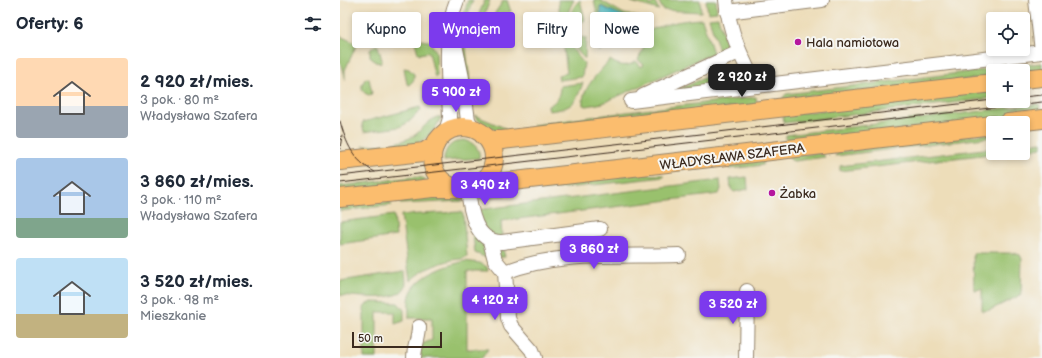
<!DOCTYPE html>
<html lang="pl">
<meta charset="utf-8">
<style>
:root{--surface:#fff;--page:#f2f2f3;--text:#1f2937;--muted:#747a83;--accent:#7c3aed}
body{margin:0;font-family:"Balsamiq Sans",sans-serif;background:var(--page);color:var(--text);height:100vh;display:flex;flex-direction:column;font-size:15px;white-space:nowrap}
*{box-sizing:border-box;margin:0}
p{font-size:13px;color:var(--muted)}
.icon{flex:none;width:22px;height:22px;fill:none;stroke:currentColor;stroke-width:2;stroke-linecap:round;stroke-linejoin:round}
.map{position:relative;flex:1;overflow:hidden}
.panel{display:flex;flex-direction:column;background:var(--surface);width:340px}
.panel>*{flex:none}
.guide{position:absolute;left:12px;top:12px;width:380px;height:36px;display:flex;gap:8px}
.fabs{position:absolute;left:646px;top:12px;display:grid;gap:8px}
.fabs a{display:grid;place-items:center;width:44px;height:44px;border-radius:4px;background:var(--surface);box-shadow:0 2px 6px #0003;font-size:20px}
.scale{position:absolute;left:12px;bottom:10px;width:90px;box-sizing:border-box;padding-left:4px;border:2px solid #3b2a1e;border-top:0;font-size:11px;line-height:14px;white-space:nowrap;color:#3b2a1e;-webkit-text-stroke:3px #f6f6f2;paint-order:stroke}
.price{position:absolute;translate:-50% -34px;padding:0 9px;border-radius:8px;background:var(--accent);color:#fff;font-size:13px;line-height:26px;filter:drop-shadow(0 1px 2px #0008)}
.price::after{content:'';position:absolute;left:50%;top:24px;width:12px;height:9px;margin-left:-6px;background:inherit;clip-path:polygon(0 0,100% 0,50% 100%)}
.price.on{background:#222;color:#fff}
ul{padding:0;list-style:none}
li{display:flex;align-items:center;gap:12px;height:100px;padding:0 16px}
li span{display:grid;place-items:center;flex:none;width:112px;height:80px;border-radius:4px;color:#555}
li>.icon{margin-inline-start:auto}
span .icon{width:48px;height:48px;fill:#fffc;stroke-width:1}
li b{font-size:17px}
h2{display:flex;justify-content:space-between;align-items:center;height:48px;padding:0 16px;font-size:17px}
.tag{padding:0 14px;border-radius:4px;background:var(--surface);box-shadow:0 2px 6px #0003;font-size:14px;line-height:36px}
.tag.on{background:var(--accent);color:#fff}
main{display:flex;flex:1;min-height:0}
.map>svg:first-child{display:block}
.green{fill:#99c16d;stroke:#6a7646;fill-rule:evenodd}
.water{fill:#40b1b9;stroke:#3e6e6c}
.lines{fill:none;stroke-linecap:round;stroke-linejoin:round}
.minor-casing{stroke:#94846c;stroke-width:16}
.major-casing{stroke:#94846c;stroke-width:20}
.minor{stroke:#fff;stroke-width:14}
.major{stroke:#fbbd6e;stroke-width:18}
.tram{stroke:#3b2a1e;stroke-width:1}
.poi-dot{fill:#b5179e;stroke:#f6f6f2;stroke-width:1.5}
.labels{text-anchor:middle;stroke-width:4;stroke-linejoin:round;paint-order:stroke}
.poi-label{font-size:13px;fill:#3b2a1e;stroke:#f6f6f2;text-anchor:start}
.street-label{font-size:13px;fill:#3b2a1e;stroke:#f6f6f2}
</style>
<main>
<section class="panel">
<h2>Oferty: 6<svg class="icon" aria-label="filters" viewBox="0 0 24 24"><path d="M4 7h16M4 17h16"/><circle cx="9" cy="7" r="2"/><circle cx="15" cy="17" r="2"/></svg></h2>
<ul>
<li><span style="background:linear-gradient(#ffd9b3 60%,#9aa5b1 0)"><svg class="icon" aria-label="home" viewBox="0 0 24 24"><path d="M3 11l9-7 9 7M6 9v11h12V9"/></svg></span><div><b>2 920 zł/mies.</b><p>3 pok. · 80 m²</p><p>Władysława Szafera</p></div></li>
<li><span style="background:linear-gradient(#a9c7e8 75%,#7fa58c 0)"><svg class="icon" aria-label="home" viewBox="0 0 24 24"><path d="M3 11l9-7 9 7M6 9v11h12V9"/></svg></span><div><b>3 860 zł/mies.</b><p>3 pok. · 110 m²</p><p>Władysława Szafera</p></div></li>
<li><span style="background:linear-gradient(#bfe0f5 70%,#c2b280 0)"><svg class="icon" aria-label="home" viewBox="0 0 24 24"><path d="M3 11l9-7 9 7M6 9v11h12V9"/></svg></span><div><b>3 520 zł/mies.</b><p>3 pok. · 98 m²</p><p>Mieszkanie</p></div></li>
</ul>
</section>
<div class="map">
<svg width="702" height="358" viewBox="0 0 702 358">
<rect width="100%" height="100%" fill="#f6f6f2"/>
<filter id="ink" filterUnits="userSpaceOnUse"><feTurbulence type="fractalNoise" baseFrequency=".025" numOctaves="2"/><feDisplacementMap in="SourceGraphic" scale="8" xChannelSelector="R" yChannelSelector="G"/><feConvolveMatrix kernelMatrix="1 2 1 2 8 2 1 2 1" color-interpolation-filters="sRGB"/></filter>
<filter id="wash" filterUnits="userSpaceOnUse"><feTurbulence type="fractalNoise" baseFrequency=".012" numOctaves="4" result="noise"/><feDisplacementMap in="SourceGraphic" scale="16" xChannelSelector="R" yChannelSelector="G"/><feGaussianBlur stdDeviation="0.9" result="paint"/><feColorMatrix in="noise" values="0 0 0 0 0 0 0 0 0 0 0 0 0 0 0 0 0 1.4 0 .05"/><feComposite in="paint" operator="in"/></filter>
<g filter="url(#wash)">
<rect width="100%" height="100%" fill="#edddb9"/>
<g class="green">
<path d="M 128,0 L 133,0 C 119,30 129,68 133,100 L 129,100 L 121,25 Z"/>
<path d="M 145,0 L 150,0 L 144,16 L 145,35 L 136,36 L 137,18 Z"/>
<path d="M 167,0 L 171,12 L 162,13 L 163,27 L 154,28 L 155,13 L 163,1 Z"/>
<path d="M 218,0 L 234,0 C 220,23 226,45 244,63 L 242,77 L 219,80 L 218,75 L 227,73 Z"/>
<path d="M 240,0 L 245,20 L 237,25 L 237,33 L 240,37 L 246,38 L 245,59 C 229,45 222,15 240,0 Z"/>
<path d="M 254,0 L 260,0 L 284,14 L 303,18 L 304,21 L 278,35 L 259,52 L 258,19 ZM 261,6 L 294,21 L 264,43 L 259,8 Z"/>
<path d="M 292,0 L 308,0 L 310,5 L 315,2 L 319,10 L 291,2 Z"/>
<path d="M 318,0 L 360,0 L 361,12 L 323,10 Z"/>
<path d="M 366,0 L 376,0 L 377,12 L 368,13 Z"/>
<path d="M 378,17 L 387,47 L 379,51 L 369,18 Z"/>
<path d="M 362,19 L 373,53 L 263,103 L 247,106 L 243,105 C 241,89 260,71 270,60 C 278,66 288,68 296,61 L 301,67 L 304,65 L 298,60 L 304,47 L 301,35 C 320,24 341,20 362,19 Z"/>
<path d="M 0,36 L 13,42 L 16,46 L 5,70 L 5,81 L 0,61 Z"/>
<path d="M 81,40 L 89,41 L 96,51 L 97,76 L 95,78 L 89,52 L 80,54 L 78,53 L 75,42 Z"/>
<path d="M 36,45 L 38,46 L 42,60 L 41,63 L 35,62 L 30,56 L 30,50 Z"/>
<path d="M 397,63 L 405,75 L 393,76 L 388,68 Z"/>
<path d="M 702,63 L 702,71 L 653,71 L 653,77 L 442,99 L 446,94 Z"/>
<path d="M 64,68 L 69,69 L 74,74 L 74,80 L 69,85 L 67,84 Z"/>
<path d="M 382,70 L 392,84 L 335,91 Z"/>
<path d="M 26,78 L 29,79 L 32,92 L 31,95 C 24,95 21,90 22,84 Z"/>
<path d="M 243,83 C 235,104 233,108 209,111 L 208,106 C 217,102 220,95 220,86 Z"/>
<path d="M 653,90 L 653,98 L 444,123 L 443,115 Z"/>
<path d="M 416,97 L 417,105 L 194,131 L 193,125 L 287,112 Z"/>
<path d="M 699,104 L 700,113 L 446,143 L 446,135 Z"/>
<path d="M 80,107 L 81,110 L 70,121 L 60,127 L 24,132 L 22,124 L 23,122 Z"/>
<path d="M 134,115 L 165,128 L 168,132 C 155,132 141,126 134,115 Z"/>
<path d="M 97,117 L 101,117 L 96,127 L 86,138 L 75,145 L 30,150 L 23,146 C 39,144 61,145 75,135 C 83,129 87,121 97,117 Z"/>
<path d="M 653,133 L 653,137 L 495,156 L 498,152 Z"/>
<path d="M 124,140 C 133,142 141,149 139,158 L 104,161 C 104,148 112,141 124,140 Z"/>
<path d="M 702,142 L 702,148 L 683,150 L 683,144 Z"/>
<path d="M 653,148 L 653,153 L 659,153 L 500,171 L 500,166 Z"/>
<path d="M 482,153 L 485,157 L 454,161 L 451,160 L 448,156 Z"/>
<path d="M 423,159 L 423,165 L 389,169 L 394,162 Z"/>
<path d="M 299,174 L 324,175 L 324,177 L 200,191 L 200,184 Z"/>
<path d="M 74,177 L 83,178 L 86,181 L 0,192 L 0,186 Z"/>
<path d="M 407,177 L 408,189 L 394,192 L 391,189 L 390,179 Z"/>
<path d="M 380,180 L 381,189 L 379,194 L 161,221 L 162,238 L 147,235 L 136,210 Z"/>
<path d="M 175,189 L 173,194 L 170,195 L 136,199 C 142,189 164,190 175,189 Z"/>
<path d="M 104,195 L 116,199 L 120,198 L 124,201 L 60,204 L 63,199 Z"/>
<path d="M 49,202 L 52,205 L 0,211 L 0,205 Z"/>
<path d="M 121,212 L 123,214 L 127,256 C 123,260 117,259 112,260 C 96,264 81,270 70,281 L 61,215 Z"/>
<path d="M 54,215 L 56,236 L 0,244 L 0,222 Z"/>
<path d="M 132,227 L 162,245 L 165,257 L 147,258 L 135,253 Z"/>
<path d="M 633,253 L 674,253 L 680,255 L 682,259 L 681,295 L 650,310 L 642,311 L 642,289 L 634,290 Z"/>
<path d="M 125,261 L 140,263 L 147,267 L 148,271 L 127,271 L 127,349 L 148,349 L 142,358 L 79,358 L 82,344 L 92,340 L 92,318 L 69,318 C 69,311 68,302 70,295 C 77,275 106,266 125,261 Z"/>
<path d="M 65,271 C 65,276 67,282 65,287 C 59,303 15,296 0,295 L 0,281 Z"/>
<path d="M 32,302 L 58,303 L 64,310 L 64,321 L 55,324 L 55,312 L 37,312 L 37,358 L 24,358 L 24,308 L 27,304 Z"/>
</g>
<path class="water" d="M 260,6 L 293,20 L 294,22 L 264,43 Z"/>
</g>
<g filter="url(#ink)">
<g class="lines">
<g class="minor-casing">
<g id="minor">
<path d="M 386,0 C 389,32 402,58 416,86"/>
<path d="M 696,0 L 702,51"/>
<path d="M 387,12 L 482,0"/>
<path d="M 114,40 L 122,78 L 128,120 L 132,127 L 138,132"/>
<path d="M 303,96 L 399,52"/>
<path d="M 291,101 L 702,52"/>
<path d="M 100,137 L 107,128 L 110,118 C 109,83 103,33 117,0"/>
<path d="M 128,188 C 130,210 135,243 162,242 L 260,229"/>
<path d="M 150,241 L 155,260 L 165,272 L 168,318 L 171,326 L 192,350 L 195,358"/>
<path d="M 165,272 C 219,251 282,257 339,255"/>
<path d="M 74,358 C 74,347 79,338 79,327"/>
<path d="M 406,358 L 407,291"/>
</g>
</g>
<g class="major-casing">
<g id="major">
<path d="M 683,79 L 702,77"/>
<path d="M 668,123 L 702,119"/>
<circle cx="123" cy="158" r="31"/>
<path d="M 144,136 L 151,140 L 162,140 L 653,83"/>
<path d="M 0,161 L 84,152 L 95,145"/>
<path d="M 132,187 L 157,183 L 653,125"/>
<path d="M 0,198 L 93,188 L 114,188"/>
</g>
</g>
<use href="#minor" class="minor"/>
<use href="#major" class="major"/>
<g class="tram">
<path d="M 683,97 L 702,95"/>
<path d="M 0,121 C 6,143 13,161 35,172"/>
<path d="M 0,149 L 2,135"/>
<path d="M 0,176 L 653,100"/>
<path d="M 0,183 L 702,102"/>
</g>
</g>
</g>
<g class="poi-dot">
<circle cx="458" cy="42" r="4"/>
<circle cx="432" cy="193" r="4"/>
</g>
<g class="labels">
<g class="poi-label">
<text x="466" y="47">Hala namiotowa</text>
<text x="440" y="198">Żabka</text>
</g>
<g class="street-label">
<text transform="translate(392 156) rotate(-7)" y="5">WŁADYSŁAWA SZAFERA</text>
</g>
</g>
</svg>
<div class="fabs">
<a><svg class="icon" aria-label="locate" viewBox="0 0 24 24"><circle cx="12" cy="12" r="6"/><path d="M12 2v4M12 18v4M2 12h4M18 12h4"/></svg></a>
<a>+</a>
<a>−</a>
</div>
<div class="scale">50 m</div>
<b class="price on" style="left:402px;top:98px">2 920 zł</b>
<b class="price" style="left:116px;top:113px">5 900 zł</b>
<b class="price" style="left:145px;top:206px">3 490 zł</b>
<b class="price" style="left:254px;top:270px">3 860 zł</b>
<b class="price" style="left:155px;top:321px">4 120 zł</b>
<b class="price" style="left:393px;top:325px">3 520 zł</b>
<div class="guide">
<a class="tag">Kupno</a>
<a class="tag on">Wynajem</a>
<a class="tag">Filtry</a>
<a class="tag">Nowe</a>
</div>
</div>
</main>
